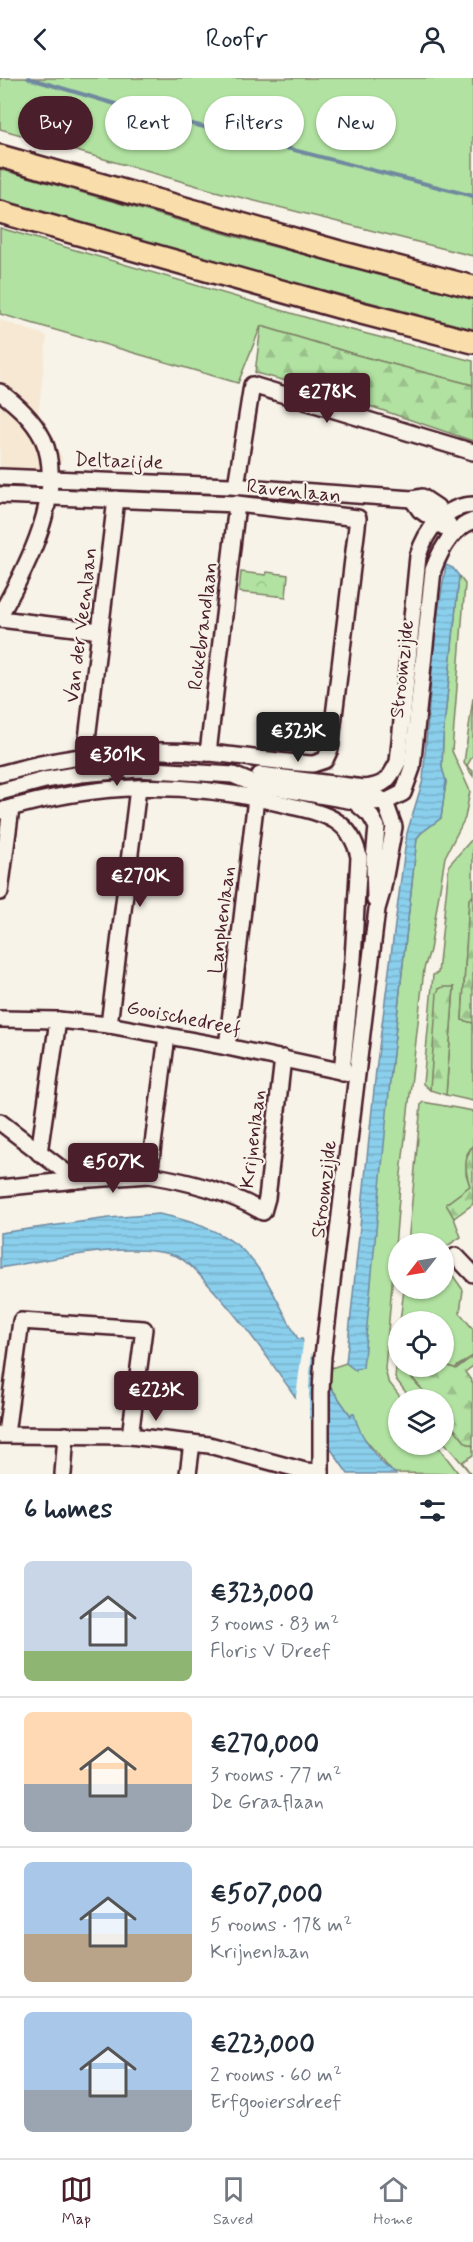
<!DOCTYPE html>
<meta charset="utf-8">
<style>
:root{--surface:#fff;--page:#f2f2f3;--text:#1f2937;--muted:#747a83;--line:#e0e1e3;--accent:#4a1f2b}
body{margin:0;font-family:Mynerve,sans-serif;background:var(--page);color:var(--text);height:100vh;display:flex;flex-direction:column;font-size:22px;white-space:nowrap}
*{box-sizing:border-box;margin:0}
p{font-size:20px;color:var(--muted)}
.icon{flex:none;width:33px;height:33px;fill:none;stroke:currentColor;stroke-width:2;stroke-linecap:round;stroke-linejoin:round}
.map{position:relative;height:1396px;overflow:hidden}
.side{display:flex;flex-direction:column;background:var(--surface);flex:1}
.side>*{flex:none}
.hud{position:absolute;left:18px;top:18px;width:438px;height:54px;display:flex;gap:12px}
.needle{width:39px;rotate:239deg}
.controls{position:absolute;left:388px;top:1155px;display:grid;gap:12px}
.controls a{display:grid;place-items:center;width:66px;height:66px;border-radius:50%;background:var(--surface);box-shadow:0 2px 4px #0004;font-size:30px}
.price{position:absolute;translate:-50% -51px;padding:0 14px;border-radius:6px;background:var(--accent);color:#fff;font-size:20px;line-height:39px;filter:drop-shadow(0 2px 3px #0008)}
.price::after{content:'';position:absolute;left:50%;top:36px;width:18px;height:14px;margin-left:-9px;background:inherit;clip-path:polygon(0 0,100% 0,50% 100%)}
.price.current{background:#222;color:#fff}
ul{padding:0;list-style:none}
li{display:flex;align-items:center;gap:18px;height:150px;padding:0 24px}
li+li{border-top:2px solid var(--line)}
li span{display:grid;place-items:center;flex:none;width:168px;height:120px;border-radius:9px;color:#555}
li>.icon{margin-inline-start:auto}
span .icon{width:72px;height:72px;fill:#fffc;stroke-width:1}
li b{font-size:26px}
h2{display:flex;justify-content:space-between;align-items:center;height:72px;padding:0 24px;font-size:26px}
.tag{padding:0 21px;border-radius:27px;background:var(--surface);box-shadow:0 2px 4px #0004;font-size:21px;line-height:54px}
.tag.current{background:var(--accent);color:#fff}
header{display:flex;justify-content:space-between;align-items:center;height:78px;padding:0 24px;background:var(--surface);font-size:27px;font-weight:600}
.tab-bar{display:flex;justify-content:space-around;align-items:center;height:84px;border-top:2px solid var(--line);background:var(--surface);font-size:16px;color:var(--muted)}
.tab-bar a{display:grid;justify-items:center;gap:3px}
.tab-bar .current{color:var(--accent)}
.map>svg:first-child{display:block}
.built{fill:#f6e8d3}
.green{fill:#b1e2a1;stroke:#7e8066;stroke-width:1.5}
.forest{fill:url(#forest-firs);stroke:#7e8066;stroke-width:1.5}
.park{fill:url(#park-crowns);stroke:#7e8066;stroke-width:1.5}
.water{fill:url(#water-rules);stroke:#70899f;stroke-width:1.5}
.pier{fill:#f7f3e8}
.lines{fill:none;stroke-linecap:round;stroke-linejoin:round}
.stream{stroke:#70899f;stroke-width:4}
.minor-casing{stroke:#4a1f2b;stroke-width:20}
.highway-casing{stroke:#4a1f2b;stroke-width:26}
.minor{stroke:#f7f3e8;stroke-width:15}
.highway{stroke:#f9deab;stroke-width:21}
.labels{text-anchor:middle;stroke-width:4.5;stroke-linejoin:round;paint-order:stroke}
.street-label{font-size:20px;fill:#4a1f2b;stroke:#f7f3e8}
</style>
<header><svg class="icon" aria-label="back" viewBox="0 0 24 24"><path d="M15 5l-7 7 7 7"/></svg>Roofr<svg class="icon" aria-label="person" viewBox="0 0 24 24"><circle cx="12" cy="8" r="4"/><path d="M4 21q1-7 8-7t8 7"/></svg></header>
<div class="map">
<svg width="473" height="1396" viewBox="0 0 473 1396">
<defs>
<pattern id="forest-firs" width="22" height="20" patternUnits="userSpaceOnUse" patternTransform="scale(1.5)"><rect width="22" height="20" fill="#b1e2a1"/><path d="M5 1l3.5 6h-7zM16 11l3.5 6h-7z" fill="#9ac18b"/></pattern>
<pattern id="park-crowns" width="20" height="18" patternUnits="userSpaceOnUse" patternTransform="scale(1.5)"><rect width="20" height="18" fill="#b1e2a1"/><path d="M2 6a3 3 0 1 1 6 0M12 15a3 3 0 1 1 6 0" fill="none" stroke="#9ac18b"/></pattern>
<pattern id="water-rules" width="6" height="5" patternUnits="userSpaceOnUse" patternTransform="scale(1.5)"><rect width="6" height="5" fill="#8acfec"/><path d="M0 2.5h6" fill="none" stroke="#79b1cb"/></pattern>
</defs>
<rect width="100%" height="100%" fill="#f7f3e8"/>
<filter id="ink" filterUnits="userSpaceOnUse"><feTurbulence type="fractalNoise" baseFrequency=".0167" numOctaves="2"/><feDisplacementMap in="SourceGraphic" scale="12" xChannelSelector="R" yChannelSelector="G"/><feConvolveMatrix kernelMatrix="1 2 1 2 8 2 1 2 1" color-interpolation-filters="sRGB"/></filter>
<g filter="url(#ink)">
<path class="built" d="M 0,242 L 47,258 L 38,338 L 63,381 L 47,407 L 0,404 Z"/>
<g class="green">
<path d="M 0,0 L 473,0 L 473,178 L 215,113 L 0,51 Z"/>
<path d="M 0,91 L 237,159 L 473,221 L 473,251 L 250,193 L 0,122 Z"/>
<path d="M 0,150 L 332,247 L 473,283 L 473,307 L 357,277 L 261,248 L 238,305 L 0,236 Z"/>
<path d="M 459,498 L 465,506 L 452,673 L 470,713 L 465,740 L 445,779 L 430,872 L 424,891 L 401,1096 L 385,1291 L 388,1303 L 402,1321 L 399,1322 L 399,1366 L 437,1367 L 459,1396 L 393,1395 L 359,1354 L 355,1340 L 352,1340 L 330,1308 L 331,1290 L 346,1285 L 353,1290 L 391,993 L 417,760 L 421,755 L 441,740 L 446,704 L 442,690 L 443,660 Z"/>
<path d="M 473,620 L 473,677 L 467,688 L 473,693 L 473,698 L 464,685 Z"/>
<path d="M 473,760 L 473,818 L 469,822 L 462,942 L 473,945 L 473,1023 L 446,1017 L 454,909 L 439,911 L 430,1012 L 423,1006 L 433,897 L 438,895 L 449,787 Z"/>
<path d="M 423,1024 L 473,1033 L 473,1067 L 467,1076 L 466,1096 L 470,1108 L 446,1126 L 454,1140 L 461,1159 L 444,1170 L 444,1166 L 408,1166 L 421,1026 Z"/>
<path d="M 444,1185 L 463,1212 L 460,1235 L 473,1251 L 473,1278 L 456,1289 L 456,1291 L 444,1286 L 444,1244 L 400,1244 L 404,1211 L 444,1210 Z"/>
<path d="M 399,1258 L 399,1288 L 408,1289 L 404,1291 L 430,1321 L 411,1321 L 395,1300 Z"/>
<path d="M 444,1338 L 466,1365 L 473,1368 L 473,1377 L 462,1384 L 471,1396 L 444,1364 Z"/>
</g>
<g class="forest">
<path d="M 261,248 L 357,277 L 473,307 L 473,363 L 322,312 L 255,295 Z"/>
<path d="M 473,818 L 473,945 L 462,942 L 469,821 Z"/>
<path d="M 443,909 L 454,909 L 446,1017 L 430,1012 L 437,915 L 439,911 Z"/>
<path d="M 473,1067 L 473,1126 L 454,1140 L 446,1126 L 470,1108 C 465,1092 463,1082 473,1067 Z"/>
<path d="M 473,1278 L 473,1288 L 465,1294 L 473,1305 L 473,1368 L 466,1365 L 444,1338 L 444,1322 L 430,1321 L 404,1290 L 408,1288 L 444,1288 L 444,1286 L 456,1291 Z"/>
</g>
<path class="park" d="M 241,494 L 266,497 L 267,494 L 288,497 L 286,519 L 239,514 Z"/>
<g class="water">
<path d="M 446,487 L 453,490 L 459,498 L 443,660 L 442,690 L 446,703 L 441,740 L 421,755 L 417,760 L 391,993 L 363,1290 L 356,1291 L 356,1293 L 346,1285 L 376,992 L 407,755 L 423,702 L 435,551 Z"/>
<path d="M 159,1136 C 184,1141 216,1151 237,1167 C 265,1190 280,1230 298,1261 L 302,1261 L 330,1308 L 351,1338 L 352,1335 L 354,1335 C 357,1353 380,1389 397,1396 L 348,1396 C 304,1333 257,1257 204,1202 C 197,1194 186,1182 176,1178 C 131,1162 47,1182 0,1190 L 0,1155 L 109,1140 Z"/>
</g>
<path class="pier" d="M 304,1259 L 312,1273 L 309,1307 L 309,1345 L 295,1326 Z"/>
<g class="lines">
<path class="stream" d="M 28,0 L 122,28 L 473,118"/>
<g class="minor-casing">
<g id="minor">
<path d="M 0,314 C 17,327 33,341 43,361 C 67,414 26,491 0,537"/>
<path d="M 0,399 L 230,408 L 412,421 L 422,419 L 437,429 L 454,455"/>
<path d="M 236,408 L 252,307 L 473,374"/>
<path d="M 0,417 L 237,426 L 358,440 L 330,671 L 325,682 L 313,686 C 278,684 243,678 208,675 C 138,669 68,677 0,696"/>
<path d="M 412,421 L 420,432 L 444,449"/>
<path d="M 0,541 L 100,553"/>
<path d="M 208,675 L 237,426"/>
<path d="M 85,678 L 116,421"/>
<path d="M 260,697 L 364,710 C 385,708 389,702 398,684 L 418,478 C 426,452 444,428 473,427"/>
<path d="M 0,714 L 45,702 L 81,696 L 138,691 L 233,697 L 252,705 L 296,713 L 354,723 L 385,724 L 403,715 L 412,690 L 433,492 C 440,473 452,450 473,443"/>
<path d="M 354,723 L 370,737 L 377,749 L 374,781 L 375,822"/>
<path d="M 0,733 C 98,704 183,702 283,726 C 318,735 350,737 359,779 L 353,881 L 342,994"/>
<path d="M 0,814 L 11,730"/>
<path d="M 0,941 L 58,942 L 109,947 L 227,969 L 349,995"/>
<path d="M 109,947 L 138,710"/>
<path d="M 167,958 L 149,1097 C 190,1104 227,1113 263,1134 L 267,1120 L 283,980"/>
<path d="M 227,969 L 256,720"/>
<path d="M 0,1044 L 76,1102"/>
<path d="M 39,1075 L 58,942"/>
<path d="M 0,1110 L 76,1102 L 149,1097"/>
<path d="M 456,1178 L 473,1196"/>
<path d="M 6,1356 L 21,1243 L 144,1251 L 130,1358"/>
<path d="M 0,1357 L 130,1358 L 209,1367 L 305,1393 L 321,1394"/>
<path d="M 63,1396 L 66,1357"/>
<path d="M 188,1396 L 192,1365"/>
<path d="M 321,1396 L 321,1313 L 323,1278 L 377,831 L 382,814 L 394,749 L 385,724 L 364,710"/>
</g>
</g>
<g class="highway-casing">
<g id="highway">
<path d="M 0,78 L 340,174 L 473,209"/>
<path d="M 0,134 L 338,229 L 473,264"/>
</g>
</g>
<use href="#minor" class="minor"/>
<use href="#highway" class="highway"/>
</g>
</g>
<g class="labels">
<g class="street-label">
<text transform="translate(119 382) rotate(2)" y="7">Deltazijde</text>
<text transform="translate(294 412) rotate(6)" y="7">Ravenlaan</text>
<text transform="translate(80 547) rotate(-83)" y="7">Van der Veenlaan</text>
<text transform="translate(202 548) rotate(-83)" y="7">Rokebrandlaan</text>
<text transform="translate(401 591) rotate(-84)" y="7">Stroomzijde</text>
<text transform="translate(221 842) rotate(-83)" y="7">Lanphenlaan</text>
<text transform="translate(184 939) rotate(11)" y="7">Gooischedreef</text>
<text transform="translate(252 1061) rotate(-83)" y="7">Krijnenlaan</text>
<text transform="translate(323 1111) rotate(-83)" y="7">Stroomzijde</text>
</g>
</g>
</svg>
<div class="controls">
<a><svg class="needle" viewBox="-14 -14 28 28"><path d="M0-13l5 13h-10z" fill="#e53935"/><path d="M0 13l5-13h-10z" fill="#747a83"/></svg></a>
<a><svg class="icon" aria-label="locate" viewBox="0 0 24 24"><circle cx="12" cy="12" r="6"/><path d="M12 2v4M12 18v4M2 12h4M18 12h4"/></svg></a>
<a><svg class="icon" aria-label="layers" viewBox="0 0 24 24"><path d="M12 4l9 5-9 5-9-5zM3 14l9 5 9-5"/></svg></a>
</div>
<b class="price" style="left:327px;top:346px">€278K</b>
<b class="price current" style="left:298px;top:685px">€323K</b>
<b class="price" style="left:117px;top:709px">€301K</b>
<b class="price" style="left:140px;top:830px">€270K</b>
<b class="price" style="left:113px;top:1116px">€507K</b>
<b class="price" style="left:156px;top:1344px">€223K</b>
<div class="hud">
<a class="tag current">Buy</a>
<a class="tag">Rent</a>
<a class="tag">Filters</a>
<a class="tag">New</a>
</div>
</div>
<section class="side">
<h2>6 homes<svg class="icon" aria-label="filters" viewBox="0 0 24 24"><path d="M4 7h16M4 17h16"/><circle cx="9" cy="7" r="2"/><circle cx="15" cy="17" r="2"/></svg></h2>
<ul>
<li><span style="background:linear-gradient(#c9d6e8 75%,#8fb573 0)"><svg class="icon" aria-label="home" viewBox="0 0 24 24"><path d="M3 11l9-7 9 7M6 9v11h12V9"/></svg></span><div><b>€323,000</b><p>3 rooms · 83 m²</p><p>Floris V Dreef</p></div></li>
<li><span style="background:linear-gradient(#ffd9b3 60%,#9aa5b1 0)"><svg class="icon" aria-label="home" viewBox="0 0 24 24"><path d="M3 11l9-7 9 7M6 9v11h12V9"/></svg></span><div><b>€270,000</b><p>3 rooms · 77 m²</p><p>De Graaflaan</p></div></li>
<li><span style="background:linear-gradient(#a9c7e8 60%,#b9a48a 0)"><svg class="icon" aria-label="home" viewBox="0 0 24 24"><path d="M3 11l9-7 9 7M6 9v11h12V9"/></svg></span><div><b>€507,000</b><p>5 rooms · 178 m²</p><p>Krijnenlaan</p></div></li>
<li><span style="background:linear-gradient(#a9c7e8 65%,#9aa5b1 0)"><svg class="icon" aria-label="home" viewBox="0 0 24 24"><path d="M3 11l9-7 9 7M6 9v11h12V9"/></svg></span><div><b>€223,000</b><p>2 rooms · 60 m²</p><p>Erfgooiersdreef</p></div></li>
</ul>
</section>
<nav class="tab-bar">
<a class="current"><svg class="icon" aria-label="map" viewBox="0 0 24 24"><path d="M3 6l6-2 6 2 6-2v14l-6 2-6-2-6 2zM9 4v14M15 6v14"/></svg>Map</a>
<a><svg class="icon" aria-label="saved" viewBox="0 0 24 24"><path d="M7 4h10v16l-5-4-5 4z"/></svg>Saved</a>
<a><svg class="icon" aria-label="home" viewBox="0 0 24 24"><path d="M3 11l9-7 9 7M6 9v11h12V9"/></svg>Home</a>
</nav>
